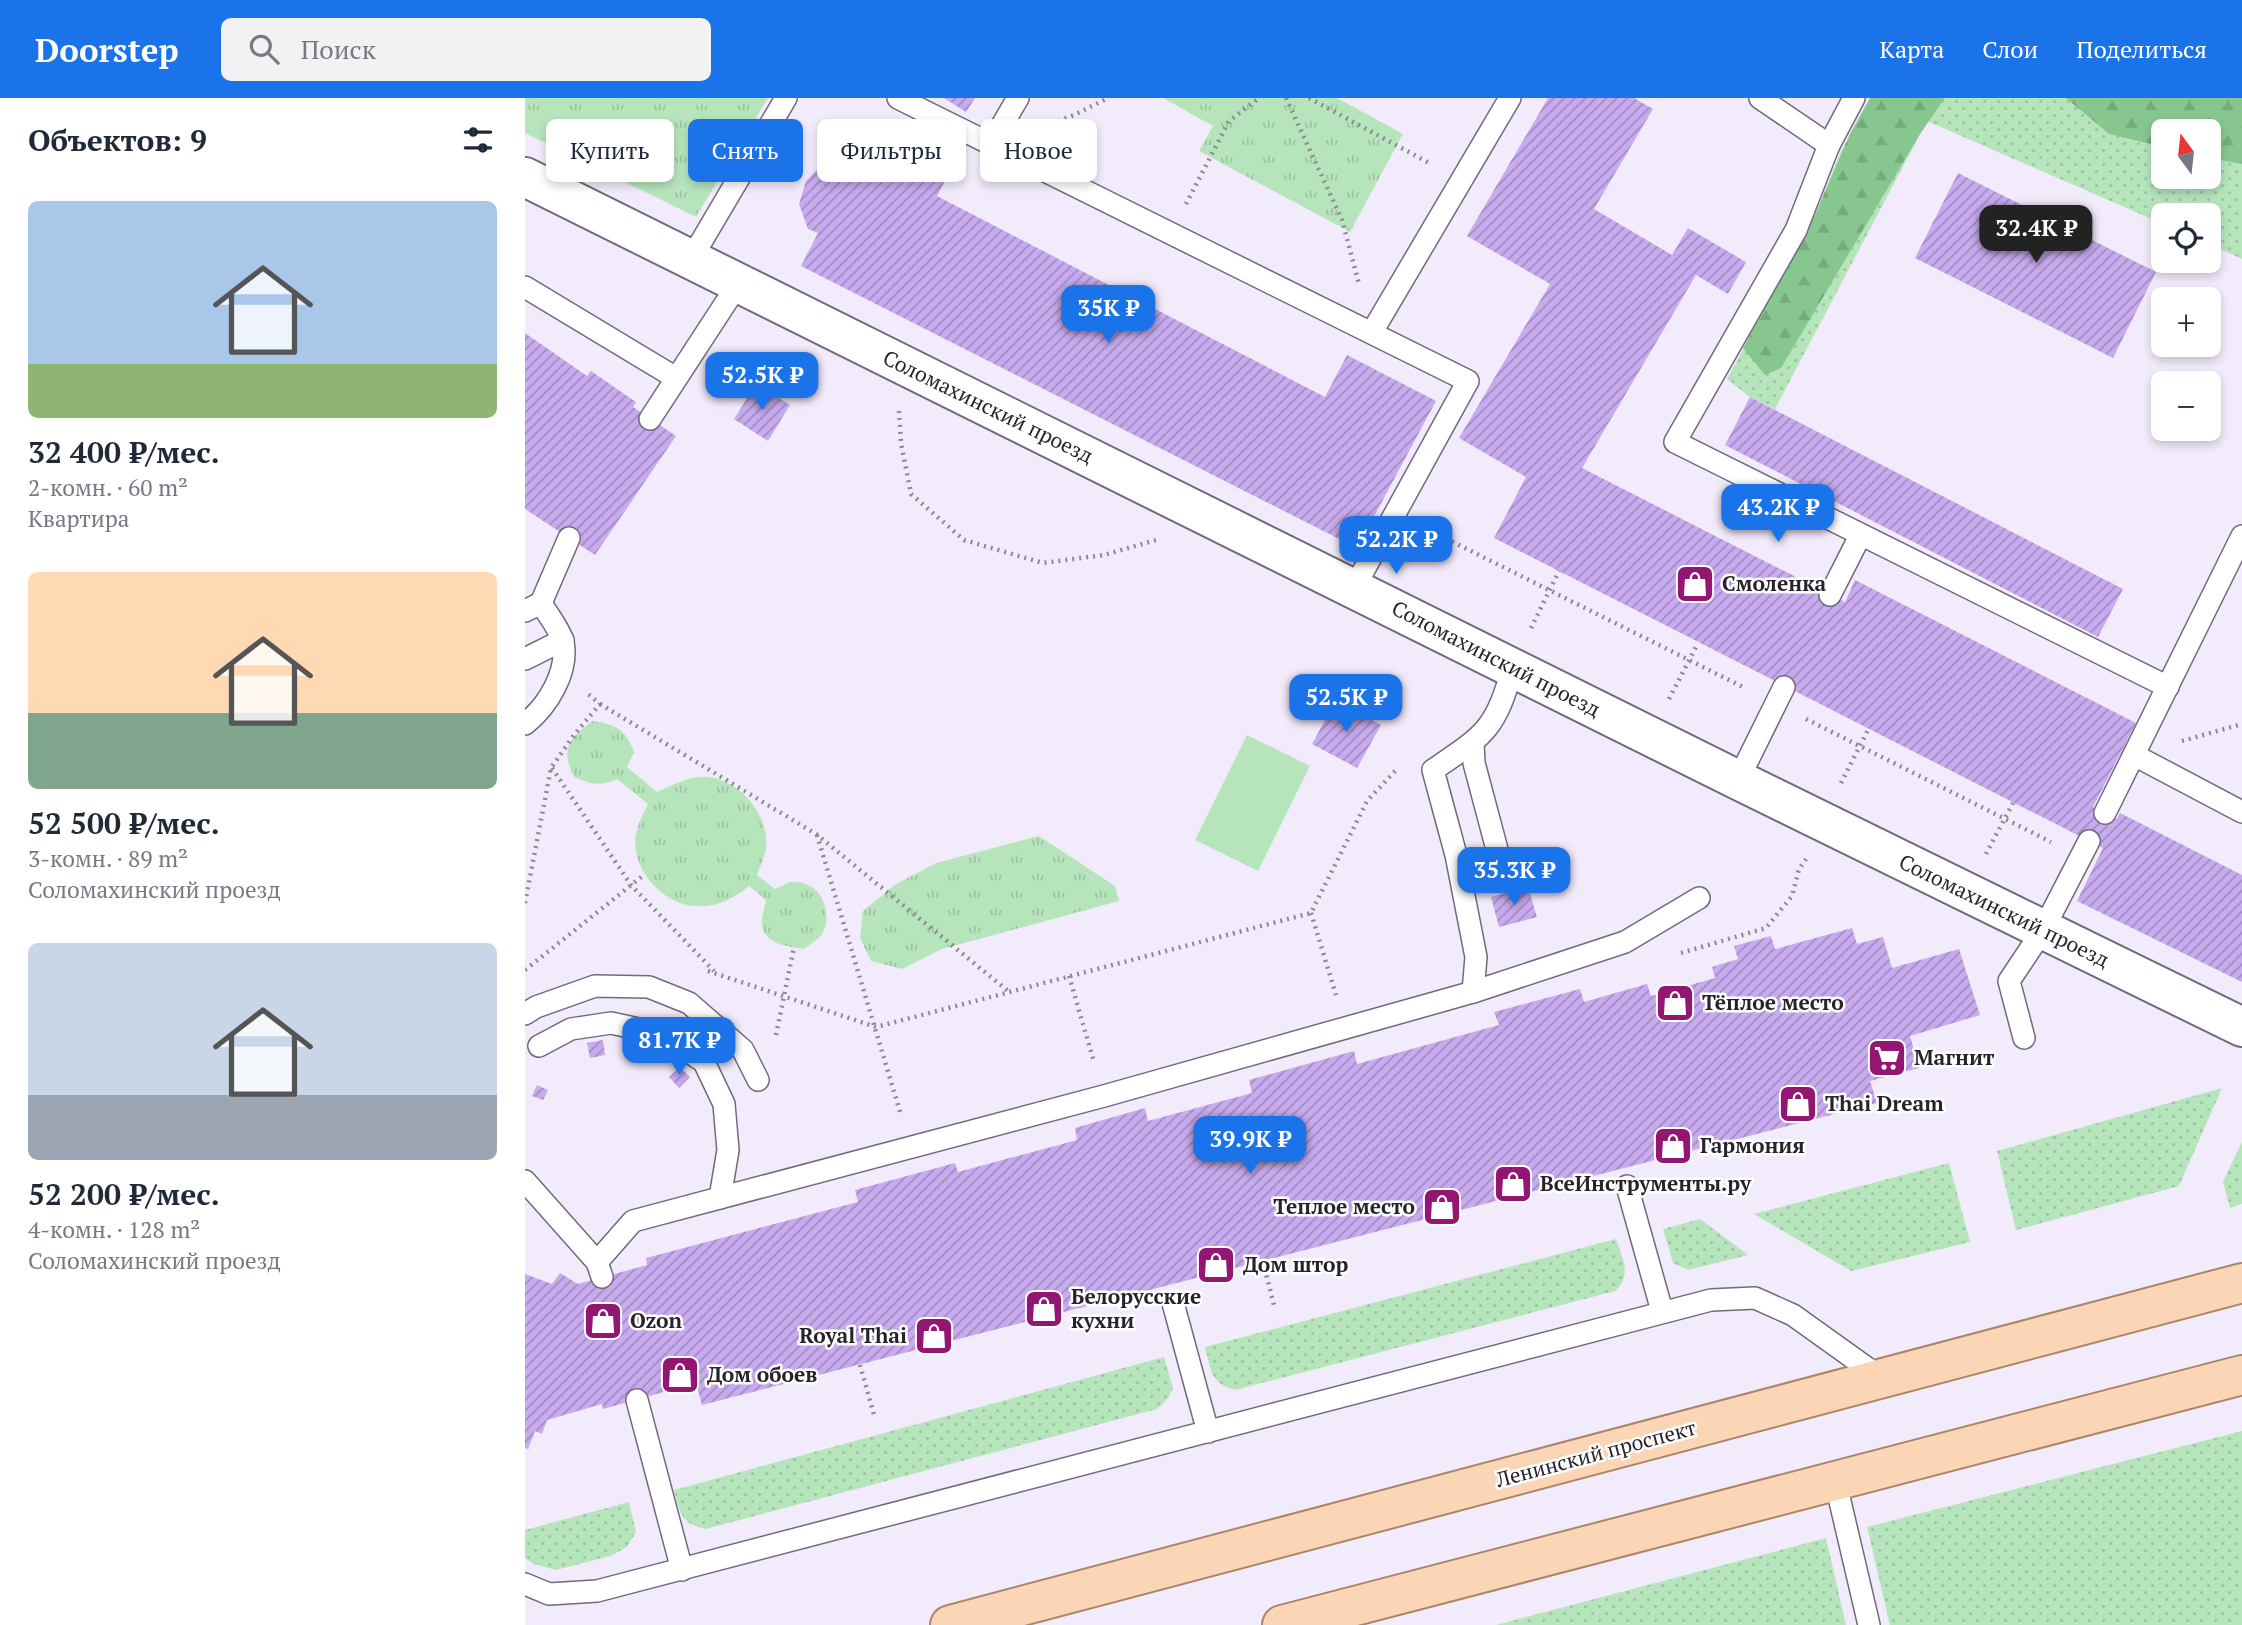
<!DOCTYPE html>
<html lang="ru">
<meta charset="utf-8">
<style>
:root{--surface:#fff;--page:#f2f2f3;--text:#1f2937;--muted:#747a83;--accent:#1a73e8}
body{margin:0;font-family:"PT Serif",serif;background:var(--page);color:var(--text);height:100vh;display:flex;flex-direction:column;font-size:26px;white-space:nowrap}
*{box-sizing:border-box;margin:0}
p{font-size:23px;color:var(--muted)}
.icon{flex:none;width:38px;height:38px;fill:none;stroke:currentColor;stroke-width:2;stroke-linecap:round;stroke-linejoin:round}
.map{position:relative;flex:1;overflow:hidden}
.details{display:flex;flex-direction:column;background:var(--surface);width:525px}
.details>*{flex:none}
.top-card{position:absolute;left:21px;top:21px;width:665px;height:63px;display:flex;gap:14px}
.needle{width:46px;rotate:345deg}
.fabs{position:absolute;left:1626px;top:21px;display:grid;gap:14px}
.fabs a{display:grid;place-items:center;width:70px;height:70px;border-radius:10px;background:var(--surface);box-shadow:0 4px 10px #0003;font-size:35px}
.price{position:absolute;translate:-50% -60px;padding:0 16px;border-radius:14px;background:var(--accent);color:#fff;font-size:23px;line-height:46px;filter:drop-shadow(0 2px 4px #0008)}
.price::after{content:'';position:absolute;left:50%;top:42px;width:21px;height:16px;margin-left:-10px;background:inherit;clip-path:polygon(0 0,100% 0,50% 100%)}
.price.selected{background:#222;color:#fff}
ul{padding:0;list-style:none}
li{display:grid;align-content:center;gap:14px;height:371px;padding:0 28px}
li span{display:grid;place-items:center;height:217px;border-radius:10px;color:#555}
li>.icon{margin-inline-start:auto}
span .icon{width:126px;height:126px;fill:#fffc;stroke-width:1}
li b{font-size:30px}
h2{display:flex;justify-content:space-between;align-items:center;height:84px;padding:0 28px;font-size:30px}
.chip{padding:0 24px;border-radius:10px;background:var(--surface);box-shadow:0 4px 10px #0003;font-size:24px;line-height:63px}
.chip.selected{background:var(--accent);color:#fff}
header{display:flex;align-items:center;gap:42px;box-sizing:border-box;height:98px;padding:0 35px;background:var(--accent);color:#fff}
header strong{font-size:33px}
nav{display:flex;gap:38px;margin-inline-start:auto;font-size:24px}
.search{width:490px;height:63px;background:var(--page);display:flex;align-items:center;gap:18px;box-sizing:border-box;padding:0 24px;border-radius:10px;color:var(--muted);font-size:26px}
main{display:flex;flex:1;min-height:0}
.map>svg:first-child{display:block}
.grass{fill:url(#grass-dots);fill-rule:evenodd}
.forest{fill:url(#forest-firs)}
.park{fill:url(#park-tufts)}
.pitch{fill:#b6e5bc}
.building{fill:url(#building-hatch)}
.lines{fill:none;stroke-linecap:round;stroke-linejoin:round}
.service-casing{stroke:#71697c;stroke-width:24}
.minor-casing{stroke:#71697c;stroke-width:42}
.primary-casing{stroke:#ad8567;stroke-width:42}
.path{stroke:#8d8895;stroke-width:4.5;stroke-dasharray:2 5;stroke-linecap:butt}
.service{stroke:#fff;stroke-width:21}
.minor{stroke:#fff;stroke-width:38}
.primary{stroke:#fad6b7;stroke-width:38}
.labels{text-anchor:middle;stroke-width:5;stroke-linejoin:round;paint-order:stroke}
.street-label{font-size:21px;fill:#26232b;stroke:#fff}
.poi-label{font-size:21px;font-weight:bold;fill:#26232b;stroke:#fff;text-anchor:start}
</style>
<header>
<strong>Doorstep</strong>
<div class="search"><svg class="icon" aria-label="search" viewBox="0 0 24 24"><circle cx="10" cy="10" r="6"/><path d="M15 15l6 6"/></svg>Поиск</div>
<nav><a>Карта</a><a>Слои</a><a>Поделиться</a></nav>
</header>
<main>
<section class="details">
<h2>Объектов: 9<svg class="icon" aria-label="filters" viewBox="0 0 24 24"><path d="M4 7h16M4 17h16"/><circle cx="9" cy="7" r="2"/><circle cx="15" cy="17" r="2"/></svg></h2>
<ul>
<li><span style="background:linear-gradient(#a9c7e8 75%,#8fb573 0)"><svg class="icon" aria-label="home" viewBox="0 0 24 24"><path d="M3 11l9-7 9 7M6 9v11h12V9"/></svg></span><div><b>32 400 ₽/мес.</b><p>2-комн. · 60 m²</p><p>Квартира</p></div></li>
<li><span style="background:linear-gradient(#ffd9b3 65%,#7fa58c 0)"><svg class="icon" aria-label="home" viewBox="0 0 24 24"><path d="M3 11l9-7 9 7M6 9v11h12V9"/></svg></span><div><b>52 500 ₽/мес.</b><p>3-комн. · 89 m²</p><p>Соломахинский проезд</p></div></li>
<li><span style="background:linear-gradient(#c9d6e8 70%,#9aa5b1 0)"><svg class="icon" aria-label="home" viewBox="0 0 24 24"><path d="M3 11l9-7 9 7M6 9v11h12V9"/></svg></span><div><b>52 200 ₽/мес.</b><p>4-комн. · 128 m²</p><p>Соломахинский проезд</p></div></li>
</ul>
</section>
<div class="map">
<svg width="1717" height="1527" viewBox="0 0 1717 1527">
<defs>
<pattern id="grass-dots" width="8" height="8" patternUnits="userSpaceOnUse" patternTransform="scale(1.75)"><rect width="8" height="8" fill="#b6e5bc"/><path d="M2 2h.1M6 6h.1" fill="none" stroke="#9cc4a2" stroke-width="1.8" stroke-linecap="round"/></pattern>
<pattern id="forest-firs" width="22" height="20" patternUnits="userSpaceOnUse" patternTransform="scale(1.75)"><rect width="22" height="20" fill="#88c690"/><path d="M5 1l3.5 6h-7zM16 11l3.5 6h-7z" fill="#75aa7c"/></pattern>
<pattern id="park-tufts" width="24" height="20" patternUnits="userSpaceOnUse" patternTransform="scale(1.75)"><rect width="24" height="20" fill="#b6e5bc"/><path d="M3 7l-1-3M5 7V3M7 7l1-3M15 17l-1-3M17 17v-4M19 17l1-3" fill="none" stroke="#9cc4a2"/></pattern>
<pattern id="building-hatch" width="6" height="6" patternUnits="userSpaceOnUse" patternTransform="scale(1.75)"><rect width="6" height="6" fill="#c8abef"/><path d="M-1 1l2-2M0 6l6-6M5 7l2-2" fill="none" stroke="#a28bc2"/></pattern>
</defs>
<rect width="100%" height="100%" fill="#f2ebfc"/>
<g class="grass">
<path d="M 1345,0 L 1717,0 L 1717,161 L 1684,146 L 1684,117 L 1638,117 L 1638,126 L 1402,23 L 1250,311 L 1225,299 L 1202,281 L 1290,117 L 1316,53 ZM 1638,33 L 1684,33 L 1684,79 L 1638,79 Z"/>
<path d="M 1697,990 L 1654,1088 L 1491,1132 L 1472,1053 Z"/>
<path d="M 1717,1044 L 1717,1106 L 1705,1110 L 1698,1084 Z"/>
<path d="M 1424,1065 L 1445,1144 L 1326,1173 L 1229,1116 Z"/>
<path d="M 1175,1121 L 1223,1157 L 1163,1172 L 1148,1165 L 1138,1131 Z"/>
<path d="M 1091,1141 C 1097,1161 1108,1176 1090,1193 L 710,1292 C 685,1285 686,1272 680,1249 Z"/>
<path d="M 639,1259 L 648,1290 L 643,1300 L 632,1311 L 181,1431 C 156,1426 155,1415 149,1392 Z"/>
<path d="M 1717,1333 L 1717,1527 L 1365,1527 L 1342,1429 Z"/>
<path d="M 104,1404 L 111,1434 L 102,1449 L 85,1458 L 31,1472 L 9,1466 L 0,1460 L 0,1432 Z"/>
<path d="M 1301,1440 L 1321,1527 L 971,1527 Z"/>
</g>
<g class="forest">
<path d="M 1345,0 L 1420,0 L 1395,36 L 1256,270 L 1240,277 L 1218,250 L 1290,117 L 1325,36 Z"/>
<path d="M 1541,0 L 1717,0 L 1717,66 L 1684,60 L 1684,33 L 1638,33 L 1638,49 L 1584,36 Z"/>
</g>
<g class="park">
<path d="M 0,0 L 243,0 L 171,119 L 0,35 Z"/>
<path d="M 638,0 L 812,0 L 878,36 L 825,134 L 674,53 L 688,28 Z"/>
<path d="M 67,623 C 90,626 101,631 109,654 L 102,669 L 132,694 C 147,687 166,677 184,679 C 217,684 244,717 241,750 C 240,759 235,768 232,777 L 250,791 C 255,789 261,785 266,784 C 294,781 310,813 297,836 C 293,842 285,846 279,851 C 262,848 239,847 237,826 C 236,819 240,809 241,802 L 224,788 C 208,801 191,810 170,808 C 136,806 105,769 111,736 C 113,725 119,715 123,706 L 92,681 C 75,689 66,686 49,679 C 35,650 44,641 67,623 Z"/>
<path d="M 514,738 L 590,788 L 594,803 L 417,851 L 377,871 L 346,863 L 335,840 L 338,813 L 371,786 L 411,765 Z"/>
</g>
<path class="pitch" d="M 722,637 L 785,668 L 733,773 L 670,742 Z"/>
<g class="building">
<path d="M 419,0 L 450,0 L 441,14 Z"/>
<path d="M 1023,0 L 1109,0 L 1128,11 L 1069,111 L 1147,157 L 1163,130 L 1221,164 L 1203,196 L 1171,177 L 1057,370 L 1320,504 L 1330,482 L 1611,625 L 1568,709 L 1592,721 L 1595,715 L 1717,777 L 1717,884 L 1552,803 L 1578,750 L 969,440 L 1001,379 L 934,340 L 1025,186 L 942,138 Z"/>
<path d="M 353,34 L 426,72 L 412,98 L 800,299 L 822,257 L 911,303 L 832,450 L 276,168 L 293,135 L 283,131 L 274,106 L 281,83 L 297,66 L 322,55 L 338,64 Z"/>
<path d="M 1433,75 L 1631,174 L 1588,260 L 1390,160 Z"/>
<path d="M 0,235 L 62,278 L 66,273 L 111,304 L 108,309 L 151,338 L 70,457 L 0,411 Z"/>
<path d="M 231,286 L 265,307 L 243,343 L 209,321 Z"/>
<path d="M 1225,299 L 1598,491 L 1573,539 L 1200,347 Z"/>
<path d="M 811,602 L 856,627 L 832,670 L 787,646 Z"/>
<path d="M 1003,789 L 1012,819 L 974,829 L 966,799 Z"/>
<path d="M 1327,830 L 1332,846 L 1358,839 L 1367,870 L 1434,851 L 1455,917 L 1385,938 L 1394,970 L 1345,983 L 1352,1005 L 177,1307 L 171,1285 L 78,1311 L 77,1306 L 22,1322 L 17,1336 L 10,1333 L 3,1351 L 0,1350 L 0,1176 L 27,1186 L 35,1175 L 53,1186 L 122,1167 L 121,1160 L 333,1104 L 330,1092 L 430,1065 L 433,1074 L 552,1042 L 550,1030 L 620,1010 L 623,1023 L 727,995 L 724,982 L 829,953 L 832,966 L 974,927 L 969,914 L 1055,891 L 1059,904 L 1122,886 L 1126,898 L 1190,880 L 1187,869 L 1213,861 L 1209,848 L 1246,838 L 1250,851 Z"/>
<path d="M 78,942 L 80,957 L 65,960 L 62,945 Z"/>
<path d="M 155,969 L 165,979 L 154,990 L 144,979 Z"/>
<path d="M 12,987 L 23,992 L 18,1002 L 7,998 Z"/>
</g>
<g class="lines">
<g class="service-casing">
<g id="service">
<path d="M 373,0 L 943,283 L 829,490"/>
<path d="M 1235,0 L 1304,47"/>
<path d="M 1329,0 L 1304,47 L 1271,132 L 1150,344 L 1643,589"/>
<path d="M 466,46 L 493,0"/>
<path d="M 166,161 L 261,0"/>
<path d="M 0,189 L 151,280"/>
<path d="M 847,234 L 985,0"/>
<path d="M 125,321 L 213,186"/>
<path d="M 1305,497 L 1335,438"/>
<path d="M 0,513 L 16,505 L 44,440"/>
<path d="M 0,561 L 38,542"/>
<path d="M 0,626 C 23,608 44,573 38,544 C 35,531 22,516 16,505"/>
<path d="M 948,645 L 949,665 L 978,774"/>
<path d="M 1609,657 L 1717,714"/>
<path d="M 1213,682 L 1259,589"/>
<path d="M 1580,715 L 1717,438"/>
<path d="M 948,894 L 1100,844 L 1174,800"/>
<path d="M 0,916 L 11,909 L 70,888 L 124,889 L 164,905 L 218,952 L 233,982"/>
<path d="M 1499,940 L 1484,883 L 1518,832 L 1564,743"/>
<path d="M 14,948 L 46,931 L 86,925 L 137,936 L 179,964 L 199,1006 L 203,1052 L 195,1100"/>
<path d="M 0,1083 L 72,1164 L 77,1179"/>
<path d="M 1102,1088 L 1137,1213"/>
<path d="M 72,1164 L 108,1123 L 579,998 L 948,894 L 951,859 L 931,757 L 908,672 C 961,636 970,632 988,569"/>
<path d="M 648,1205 L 683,1334"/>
<path d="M 112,1302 L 157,1472"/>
<path d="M 1310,1382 L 1344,1527"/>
<path d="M 0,1486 L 24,1496 L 72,1493 L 1186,1202 L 1230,1200 L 1268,1217 L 1356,1280"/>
</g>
</g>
<g class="minor-casing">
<path id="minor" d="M 0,79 L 1213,682 L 1717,929"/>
</g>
<g class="primary-casing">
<g id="primary">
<path d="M 425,1527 L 1717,1185"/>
<path d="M 757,1527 L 1717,1277"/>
</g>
</g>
<g class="path">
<path d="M 761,0 L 817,122 L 834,186"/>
<path d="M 784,0 L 906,66"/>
<path d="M 520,28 L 549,17 L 583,0"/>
<path d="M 661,106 L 704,23 L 734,0"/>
<path d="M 374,313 L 376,345 L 386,396 L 439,442 L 518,465 L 579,457 L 631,442"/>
<path d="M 902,431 L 1220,590"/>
<path d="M 1006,530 L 1034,473"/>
<path d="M 1144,601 L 1173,545"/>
<path d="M 75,606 L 291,736 L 483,893"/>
<path d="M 1281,621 L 1526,744"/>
<path d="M 1657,643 L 1717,626"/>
<path d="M 27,670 L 106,787 L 189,873"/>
<path d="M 1316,685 L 1343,632"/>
<path d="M 292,737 L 376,1017"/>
<path d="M 1461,756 L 1488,705"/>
<path d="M 0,805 L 26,670 L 49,637 L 75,606 L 63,596"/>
<path d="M 786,815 L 811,897"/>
<path d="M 1156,855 L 1241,830 L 1267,798 L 1274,771 L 1281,761"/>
<path d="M 0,872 L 120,776"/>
<path d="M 183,873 L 351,929 L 786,815 L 842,703 L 873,670"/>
<path d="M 544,878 L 569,964"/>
<path d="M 251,937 L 269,849"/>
<path d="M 738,1164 L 750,1211"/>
<path d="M 335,1267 L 349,1317"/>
</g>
<use href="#service" class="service"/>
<use href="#minor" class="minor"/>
<use href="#primary" class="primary"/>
</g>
<defs>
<g id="shop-square" transform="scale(2.0125)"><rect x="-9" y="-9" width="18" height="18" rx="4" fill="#921672" stroke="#fff"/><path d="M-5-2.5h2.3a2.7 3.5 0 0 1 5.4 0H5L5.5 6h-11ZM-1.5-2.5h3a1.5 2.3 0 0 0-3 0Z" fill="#fff"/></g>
<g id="supermarket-square" transform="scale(2.0125)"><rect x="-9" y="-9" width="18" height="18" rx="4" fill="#921672" stroke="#fff"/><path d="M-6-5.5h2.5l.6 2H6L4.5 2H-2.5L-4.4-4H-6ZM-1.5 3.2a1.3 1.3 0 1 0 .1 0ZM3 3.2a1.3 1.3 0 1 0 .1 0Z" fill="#fff"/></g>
</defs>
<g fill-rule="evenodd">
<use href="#shop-square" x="1170" y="486"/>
<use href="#shop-square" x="1150" y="905"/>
<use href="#supermarket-square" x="1362" y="960"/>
<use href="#shop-square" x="1273" y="1006"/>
<use href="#shop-square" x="1148" y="1048"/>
<use href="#shop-square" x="988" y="1086"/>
<use href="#shop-square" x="917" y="1109"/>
<use href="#shop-square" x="691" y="1167"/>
<use href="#shop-square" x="519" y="1211"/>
<use href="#shop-square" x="78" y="1223"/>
<use href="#shop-square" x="409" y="1238"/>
<use href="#shop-square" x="155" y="1277"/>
</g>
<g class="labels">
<g class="street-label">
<text transform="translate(463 309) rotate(26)" y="7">Соломахинский проезд</text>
<text transform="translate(971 561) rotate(27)" y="7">Соломахинский проезд</text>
<text transform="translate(1479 813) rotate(26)" y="7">Соломахинский проезд</text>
<text transform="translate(1071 1356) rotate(-15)" y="7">Ленинский проспект</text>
</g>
<g class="poi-label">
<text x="1197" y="493">Смоленка</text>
<text x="1177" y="912">Тёплое место</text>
<text x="1389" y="967">Магнит</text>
<text x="1300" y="1013">Thai Dream</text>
<text x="1175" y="1055">Гармония</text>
<text x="1015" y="1093">ВсеИнструменты.ру</text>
<text x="890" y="1116" text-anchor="end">Теплое место</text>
<text x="718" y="1174">Дом штор</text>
<text x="546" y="1206">Белорусские<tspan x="546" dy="24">кухни</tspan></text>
<text x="105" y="1230">Ozon</text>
<text x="382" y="1245" text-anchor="end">Royal Thai</text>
<text x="182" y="1284">Дом обоев</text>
</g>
</g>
</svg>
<div class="fabs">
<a><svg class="needle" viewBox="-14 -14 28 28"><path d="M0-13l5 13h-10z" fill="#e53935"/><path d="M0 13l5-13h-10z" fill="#747a83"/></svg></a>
<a><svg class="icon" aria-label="locate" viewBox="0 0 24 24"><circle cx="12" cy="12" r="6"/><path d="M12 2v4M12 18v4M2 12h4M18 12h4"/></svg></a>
<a>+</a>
<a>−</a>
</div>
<b class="price selected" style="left:1511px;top:167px">32.4K ₽</b>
<b class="price" style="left:583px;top:247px">35K ₽</b>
<b class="price" style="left:237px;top:314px">52.5K ₽</b>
<b class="price" style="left:1253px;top:446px">43.2K ₽</b>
<b class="price" style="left:871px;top:478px">52.2K ₽</b>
<b class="price" style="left:821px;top:636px">52.5K ₽</b>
<b class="price" style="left:989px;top:809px">35.3K ₽</b>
<b class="price" style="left:154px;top:979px">81.7K ₽</b>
<b class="price" style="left:725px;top:1078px">39.9K ₽</b>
<div class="top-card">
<a class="chip">Купить</a>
<a class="chip selected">Снять</a>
<a class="chip">Фильтры</a>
<a class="chip">Новое</a>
</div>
</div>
</main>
